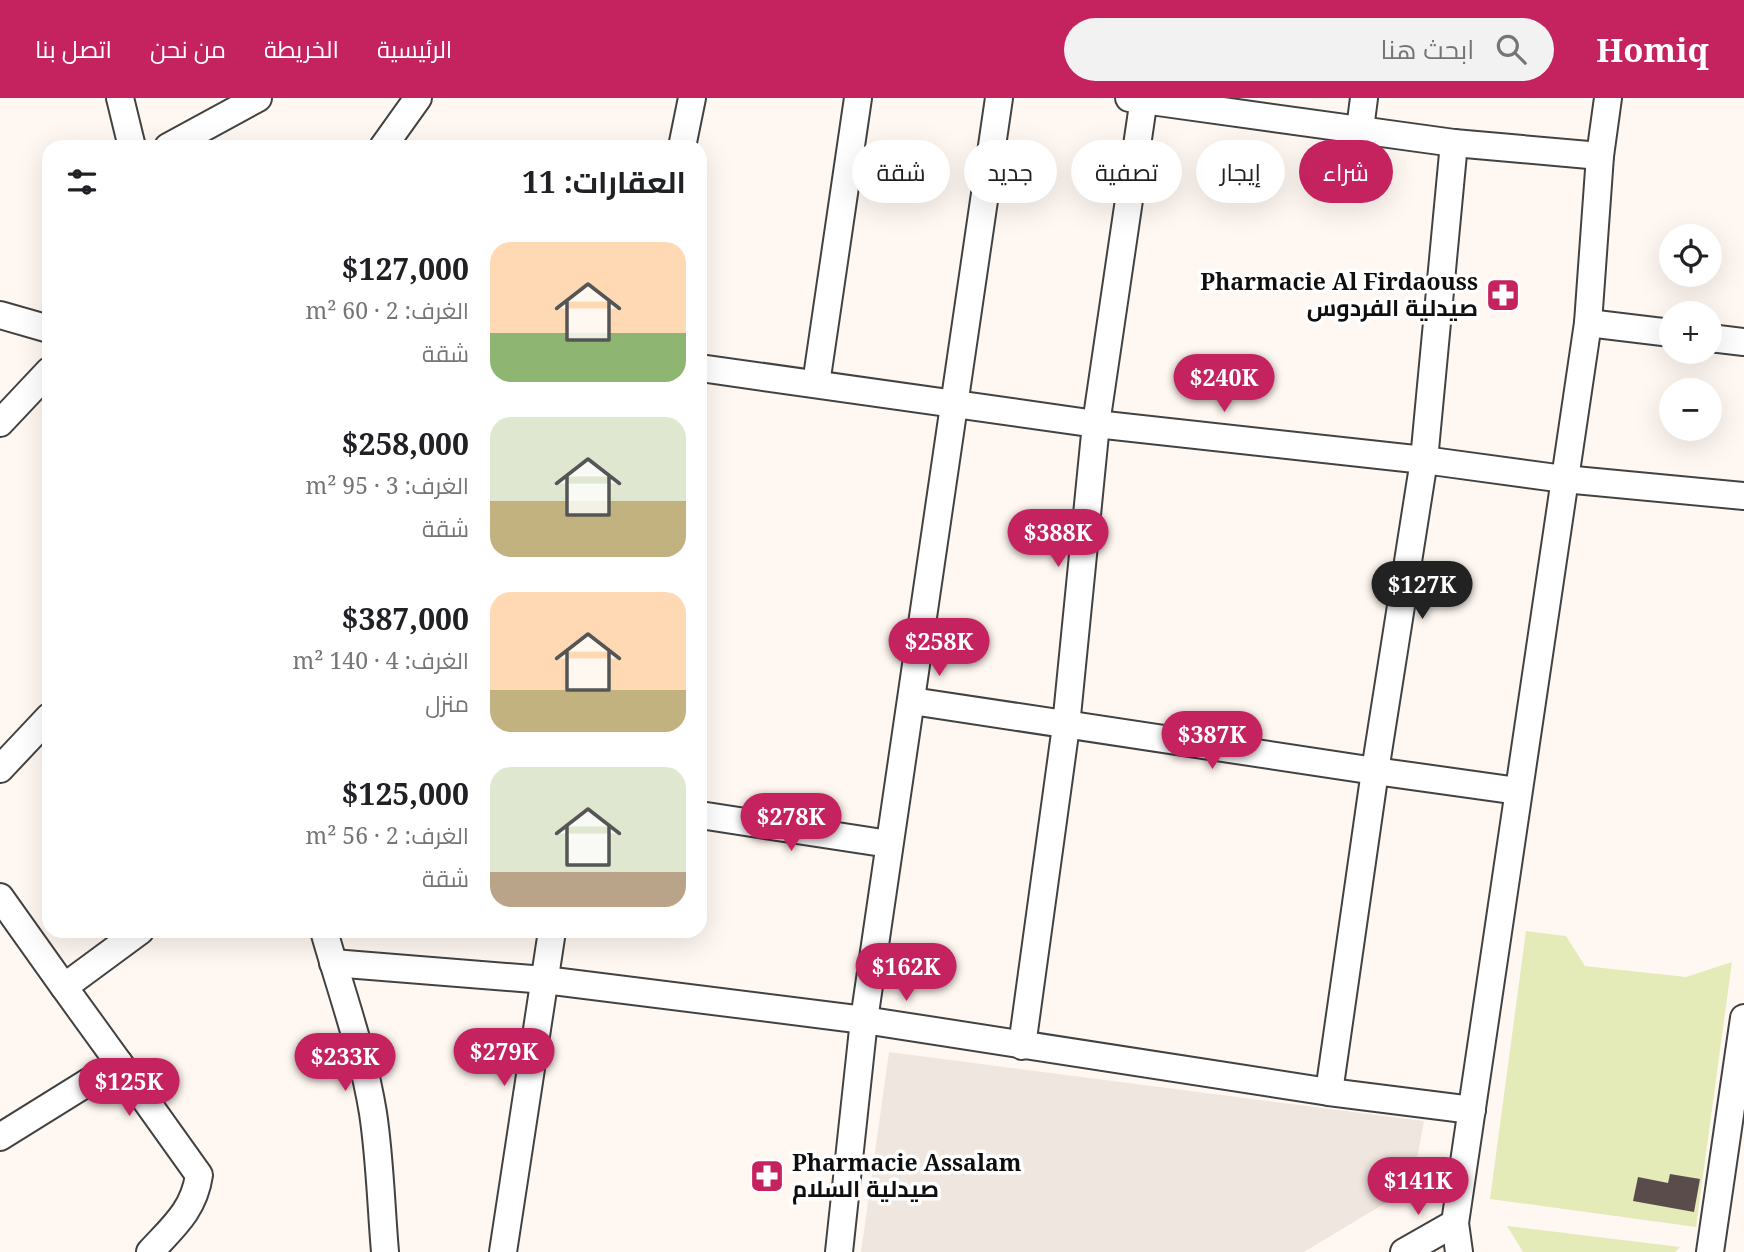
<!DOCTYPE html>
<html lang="ar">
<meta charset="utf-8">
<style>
:root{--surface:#fff;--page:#f2f2f2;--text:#202124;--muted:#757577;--accent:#c52260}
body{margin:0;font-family:"Noto Serif",Cairo,serif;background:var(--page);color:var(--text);direction:rtl;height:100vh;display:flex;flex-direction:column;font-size:26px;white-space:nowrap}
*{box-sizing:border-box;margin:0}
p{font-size:23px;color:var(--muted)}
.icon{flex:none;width:38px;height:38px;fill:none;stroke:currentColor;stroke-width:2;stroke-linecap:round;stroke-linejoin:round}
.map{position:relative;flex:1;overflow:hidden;direction:ltr}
.side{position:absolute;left:42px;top:42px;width:665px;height:798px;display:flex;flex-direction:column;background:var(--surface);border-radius:21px;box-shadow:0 7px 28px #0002;direction:rtl}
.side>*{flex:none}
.hud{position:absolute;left:728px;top:42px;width:665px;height:63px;direction:rtl;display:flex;gap:14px}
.fabs{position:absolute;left:1659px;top:126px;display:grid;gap:14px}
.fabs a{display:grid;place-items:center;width:63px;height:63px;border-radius:50%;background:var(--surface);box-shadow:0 7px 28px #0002;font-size:35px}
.price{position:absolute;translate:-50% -60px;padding:0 16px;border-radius:24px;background:var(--accent);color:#fff;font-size:23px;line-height:46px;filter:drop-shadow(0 2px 4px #0008)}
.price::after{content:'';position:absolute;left:50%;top:42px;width:21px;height:16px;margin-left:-10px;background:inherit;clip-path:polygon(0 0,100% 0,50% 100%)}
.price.selected{background:#222;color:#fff}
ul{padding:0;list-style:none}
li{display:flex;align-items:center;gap:21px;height:175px;padding:0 21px}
li span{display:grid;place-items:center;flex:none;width:196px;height:140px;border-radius:21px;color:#555}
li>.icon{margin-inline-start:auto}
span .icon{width:84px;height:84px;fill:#fffc;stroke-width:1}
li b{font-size:30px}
h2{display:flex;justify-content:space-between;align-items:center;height:84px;padding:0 21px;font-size:30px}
.tag{padding:0 24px;border-radius:32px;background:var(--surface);box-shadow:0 7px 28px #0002;font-size:24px;line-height:63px}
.tag.selected{background:var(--accent);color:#fff}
header{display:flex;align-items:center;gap:42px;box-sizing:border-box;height:98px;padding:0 35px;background:var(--accent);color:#fff}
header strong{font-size:33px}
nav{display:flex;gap:38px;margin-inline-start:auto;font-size:24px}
.search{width:490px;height:63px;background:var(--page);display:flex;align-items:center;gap:18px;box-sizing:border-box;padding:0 24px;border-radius:38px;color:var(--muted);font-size:26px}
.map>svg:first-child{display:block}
.green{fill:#e4ebb9}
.plaza{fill:#f0e6e0}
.building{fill:#594c4b}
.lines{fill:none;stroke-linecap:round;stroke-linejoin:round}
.minor-casing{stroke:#424242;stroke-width:30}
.minor{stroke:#fff;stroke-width:26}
.labels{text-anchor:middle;stroke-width:7;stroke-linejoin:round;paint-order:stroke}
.poi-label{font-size:23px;font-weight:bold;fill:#0f0f0f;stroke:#fff;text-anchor:end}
</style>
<header>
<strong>Homiq</strong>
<div class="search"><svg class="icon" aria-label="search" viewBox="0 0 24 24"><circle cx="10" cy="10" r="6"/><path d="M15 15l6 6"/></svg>ابحث هنا</div>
<nav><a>الرئيسية</a><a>الخريطة</a><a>من نحن</a><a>اتصل بنا</a></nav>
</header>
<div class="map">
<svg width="1744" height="1154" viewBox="0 0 1744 1154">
<rect width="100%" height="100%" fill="#fff8f2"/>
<g class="green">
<path d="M 1526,833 L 1566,838 L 1585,868 L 1686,879 L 1732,864 L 1696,1129 L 1490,1101 Z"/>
<path d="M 1507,1128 L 1680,1149 L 1675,1154 L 1523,1154 Z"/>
</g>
<path class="plaza" d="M 889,954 L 1424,1023 L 1412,1089 L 1304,1154 L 861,1154 Z"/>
<path class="building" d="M 1670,1076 L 1700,1081 L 1694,1114 L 1633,1103 L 1638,1079 L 1668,1085 Z"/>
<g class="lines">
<g class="minor-casing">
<g id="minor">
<path d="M 120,0 L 132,49"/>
<path d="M 1129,0 L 1454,45 L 1600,58"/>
<path d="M 1360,31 L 1364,0"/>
<path d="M 168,49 L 258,0"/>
<path d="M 383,49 L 418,0"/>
<path d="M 682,49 L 692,0"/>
<path d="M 0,217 L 49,231"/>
<path d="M 1588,225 L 1671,235"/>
<path d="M 1710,240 L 1744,244"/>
<path d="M 700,270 L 1096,326 L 1424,362 L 1564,381 L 1744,398"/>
<path d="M 816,286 L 858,0"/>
<path d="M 0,325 L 49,273"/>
<path d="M 912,603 L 1375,673 L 1518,693"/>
<path d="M 0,671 L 49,619"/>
<path d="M 700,717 L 889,746"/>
<path d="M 0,799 L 64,889"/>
<path d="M 324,833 C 341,893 363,953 373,1015 C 380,1061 381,1107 385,1154"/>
<path d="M 333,865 L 545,882 L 864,922 L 1329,994 L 1472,1012"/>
<path d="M 1022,948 L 1066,628 L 1096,326 L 1144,0"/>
<path d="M 119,965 L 64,889 L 140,833"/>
<path d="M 1329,994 L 1375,673 L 1424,362 L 1454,45"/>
<path d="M 0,1039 L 119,965 L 199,1077 C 194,1112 173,1129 150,1154"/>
<path d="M 503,1154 L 552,833"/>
<path d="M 839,1154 L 864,922 L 999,0"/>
<path d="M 1404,1154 L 1455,1125"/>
<path d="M 1459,1154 L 1455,1125 L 1588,225 L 1600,58 L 1608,0"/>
<path d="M 1710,1154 L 1744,920"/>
</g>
</g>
<use href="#minor" class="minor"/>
</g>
<defs>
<g id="pharmacy-square" transform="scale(1.75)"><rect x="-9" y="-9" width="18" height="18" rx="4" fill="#c52260" stroke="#fff"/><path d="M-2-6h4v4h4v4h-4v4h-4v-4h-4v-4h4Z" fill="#fff"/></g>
</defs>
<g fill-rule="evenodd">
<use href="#pharmacy-square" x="1503" y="197"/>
<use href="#pharmacy-square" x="767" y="1078"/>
</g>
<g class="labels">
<g class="poi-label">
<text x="1478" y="192">Pharmacie Al Firdaouss<tspan x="1478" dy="26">صيدلية الفردوس</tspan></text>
<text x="792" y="1073" text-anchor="start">Pharmacie Assalam<tspan x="792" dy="26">صيدلية السلام</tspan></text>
</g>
</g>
</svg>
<div class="fabs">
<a><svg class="icon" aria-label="locate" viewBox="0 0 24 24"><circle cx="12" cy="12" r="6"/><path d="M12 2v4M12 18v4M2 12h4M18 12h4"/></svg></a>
<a>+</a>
<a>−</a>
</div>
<b class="price" style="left:1224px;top:316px">$240K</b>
<b class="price" style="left:1058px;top:471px">$388K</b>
<b class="price selected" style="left:1422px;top:523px">$127K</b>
<b class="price" style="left:939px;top:580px">$258K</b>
<b class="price" style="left:1212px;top:673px">$387K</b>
<b class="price" style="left:791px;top:755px">$278K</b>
<b class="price" style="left:906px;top:905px">$162K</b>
<b class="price" style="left:504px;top:990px">$279K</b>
<b class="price" style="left:345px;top:995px">$233K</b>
<b class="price" style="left:129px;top:1020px">$125K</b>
<b class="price" style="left:1418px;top:1119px">$141K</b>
<div class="hud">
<a class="tag selected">شراء</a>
<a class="tag">إيجار</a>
<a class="tag">تصفية</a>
<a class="tag">جديد</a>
<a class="tag">شقة</a>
</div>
<section class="side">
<h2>العقارات: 11<svg class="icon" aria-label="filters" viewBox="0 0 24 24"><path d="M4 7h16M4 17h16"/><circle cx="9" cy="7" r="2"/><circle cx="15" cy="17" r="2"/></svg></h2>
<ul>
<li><span style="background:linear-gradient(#ffd9b3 65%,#8fb573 0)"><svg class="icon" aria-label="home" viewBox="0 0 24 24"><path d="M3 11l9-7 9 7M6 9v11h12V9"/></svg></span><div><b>$127,000</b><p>الغرف: 2 · 60 m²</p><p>شقة</p></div></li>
<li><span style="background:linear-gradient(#dfe7d0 60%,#c2b280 0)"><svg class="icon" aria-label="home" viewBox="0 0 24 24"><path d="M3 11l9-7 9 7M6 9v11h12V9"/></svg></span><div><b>$258,000</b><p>الغرف: 3 · 95 m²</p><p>شقة</p></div></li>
<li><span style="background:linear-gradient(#ffd9b3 70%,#c2b280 0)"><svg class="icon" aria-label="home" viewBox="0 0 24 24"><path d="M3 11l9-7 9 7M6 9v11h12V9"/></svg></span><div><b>$387,000</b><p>الغرف: 4 · 140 m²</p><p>منزل</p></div></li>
<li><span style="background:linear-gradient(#dfe7d0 75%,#b9a48a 0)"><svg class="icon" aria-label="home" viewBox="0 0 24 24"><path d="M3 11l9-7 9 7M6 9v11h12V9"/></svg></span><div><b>$125,000</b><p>الغرف: 2 · 56 m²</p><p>شقة</p></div></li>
</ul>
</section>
</div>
